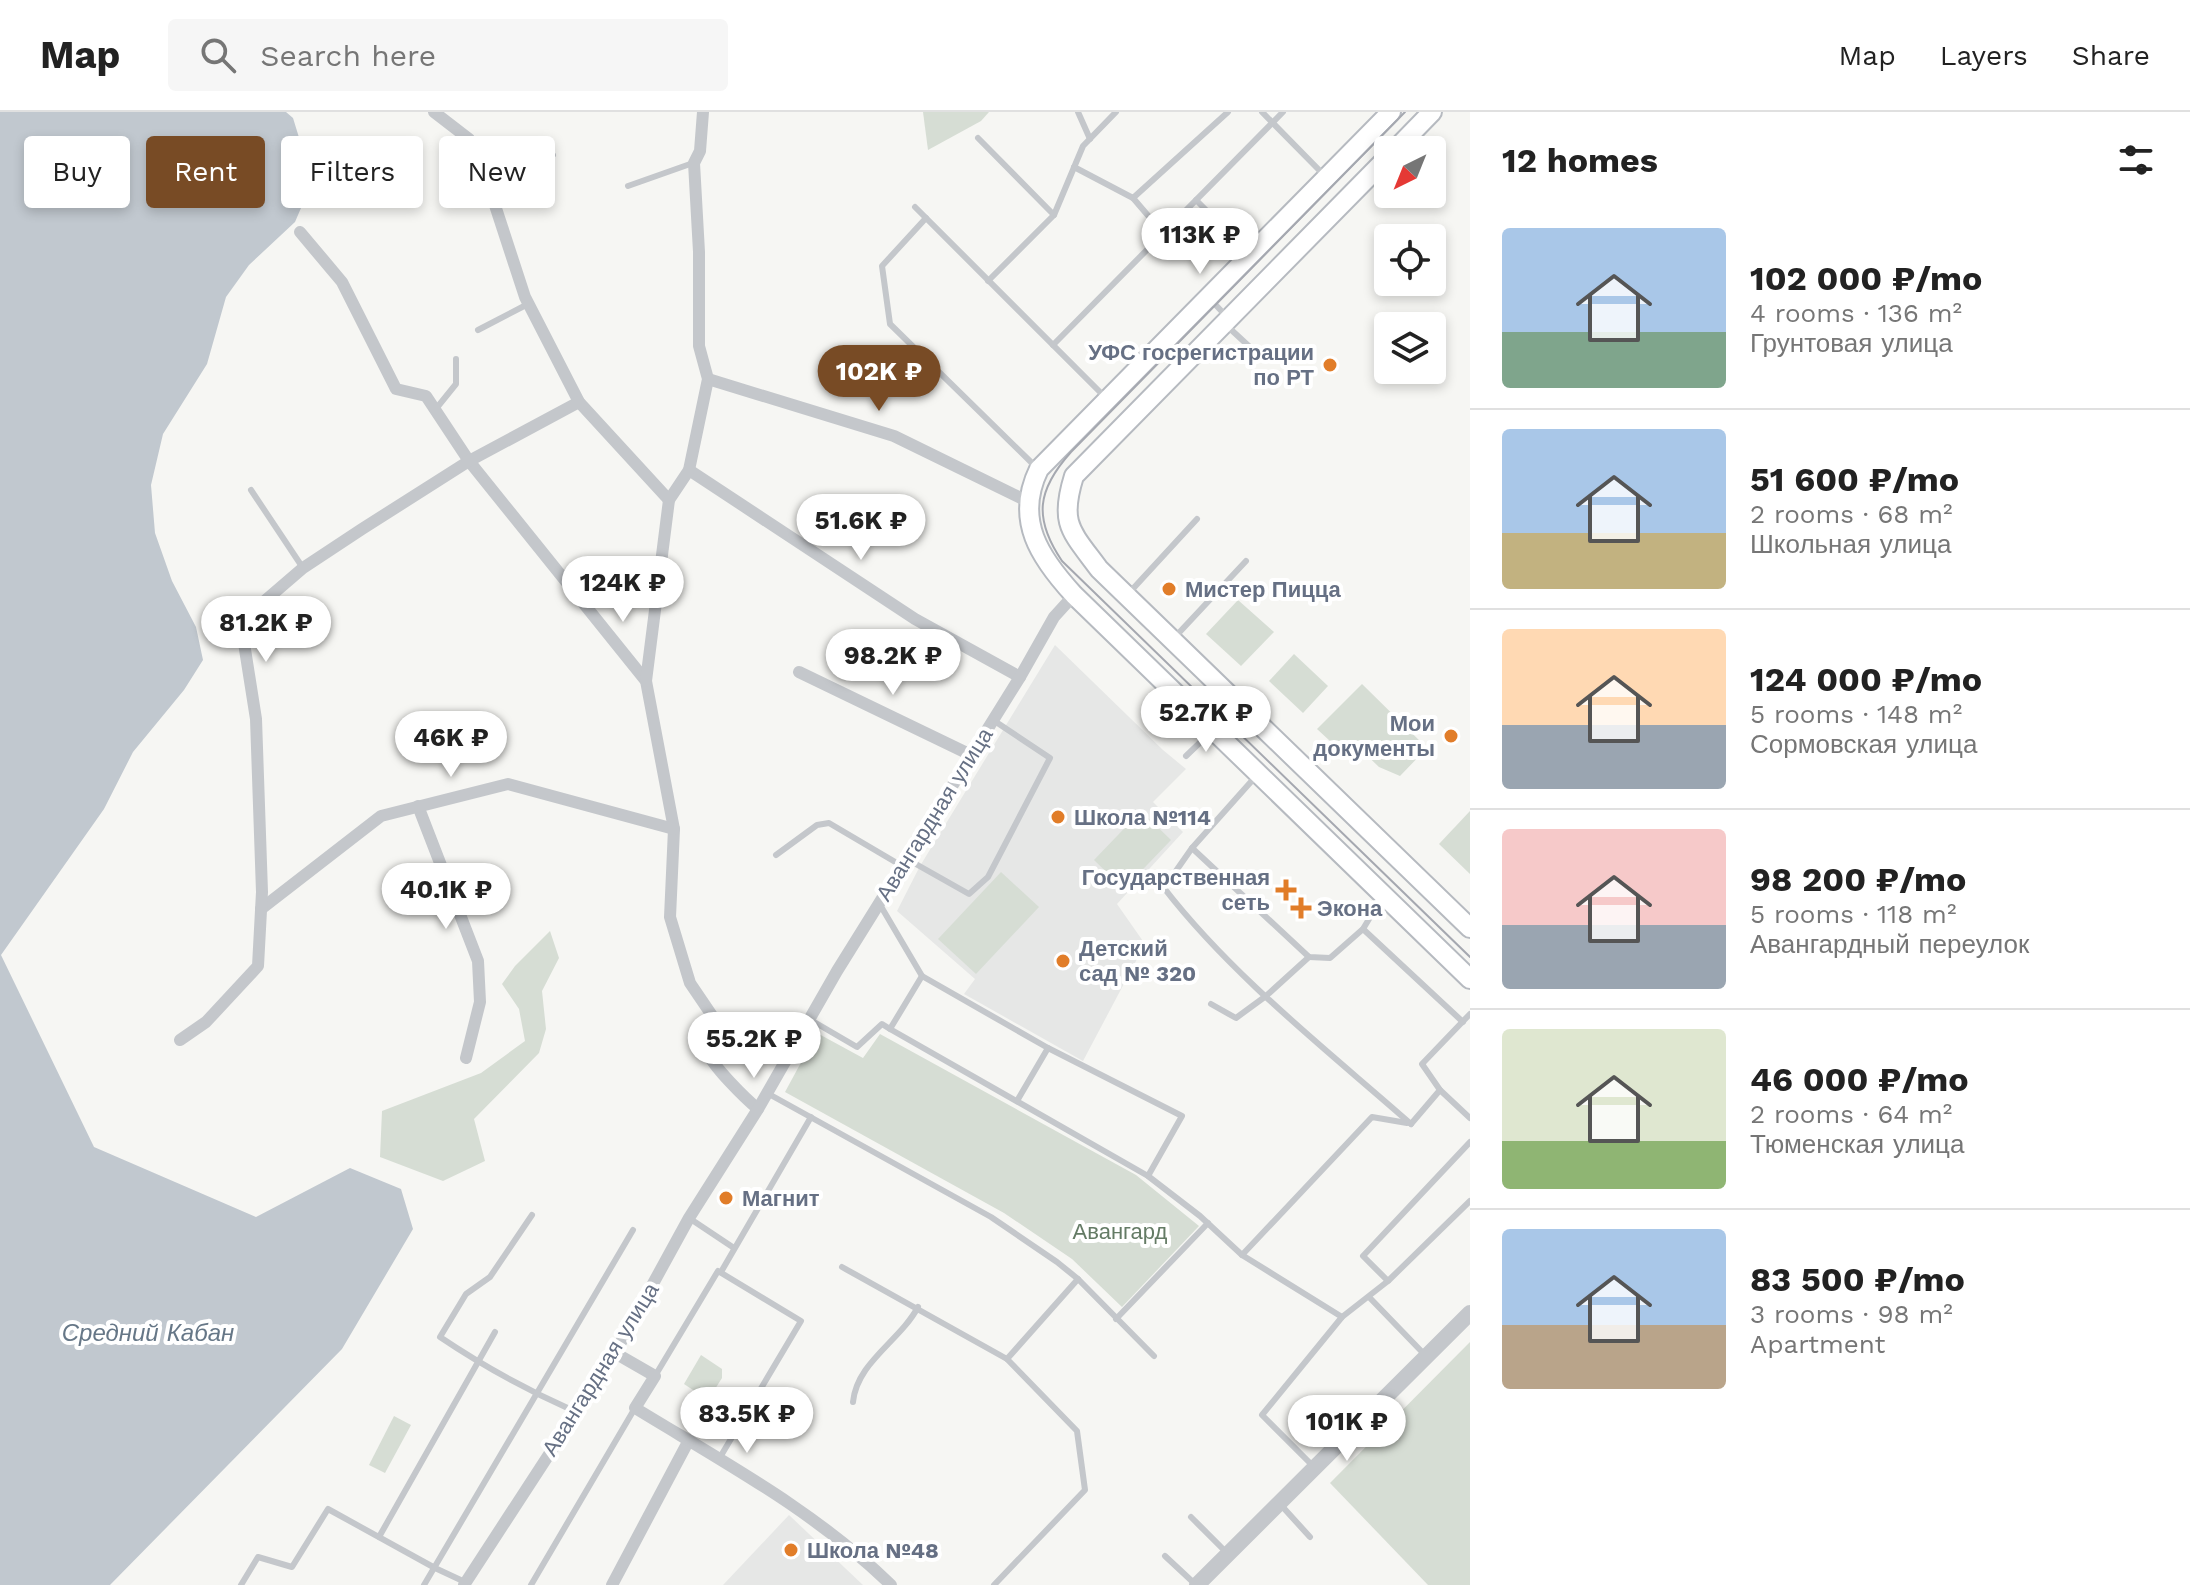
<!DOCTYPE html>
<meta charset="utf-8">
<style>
:root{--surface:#fff;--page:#f6f6f6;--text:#222;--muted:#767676;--line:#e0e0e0;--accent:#784b25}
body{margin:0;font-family:"Work Sans",sans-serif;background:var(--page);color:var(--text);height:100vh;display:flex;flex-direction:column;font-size:30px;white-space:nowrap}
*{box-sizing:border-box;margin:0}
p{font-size:26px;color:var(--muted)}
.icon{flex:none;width:44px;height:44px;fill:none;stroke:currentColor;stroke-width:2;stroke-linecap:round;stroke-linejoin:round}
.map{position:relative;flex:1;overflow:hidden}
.sheet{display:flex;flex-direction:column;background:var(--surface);width:720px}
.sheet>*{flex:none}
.top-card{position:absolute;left:24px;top:24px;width:760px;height:72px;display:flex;gap:16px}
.needle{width:52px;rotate:223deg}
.buttons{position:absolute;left:1374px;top:24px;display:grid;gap:16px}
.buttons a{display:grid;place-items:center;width:72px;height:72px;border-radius:8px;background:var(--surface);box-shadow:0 4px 12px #0003;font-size:40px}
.price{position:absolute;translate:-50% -68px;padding:0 18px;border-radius:28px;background:#fff;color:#222;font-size:26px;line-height:52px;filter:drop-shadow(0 2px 4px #0008)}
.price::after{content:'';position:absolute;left:50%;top:48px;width:24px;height:18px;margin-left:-12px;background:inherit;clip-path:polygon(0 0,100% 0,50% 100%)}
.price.active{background:var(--accent);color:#fff}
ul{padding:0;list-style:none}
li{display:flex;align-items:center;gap:24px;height:200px;padding:0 32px}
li+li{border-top:2px solid var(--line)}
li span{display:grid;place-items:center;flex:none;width:224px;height:160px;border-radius:8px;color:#555}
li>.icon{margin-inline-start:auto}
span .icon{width:96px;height:96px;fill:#fffc;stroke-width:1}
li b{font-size:34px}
h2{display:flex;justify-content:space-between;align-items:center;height:96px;padding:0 32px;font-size:34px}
.tag{padding:0 28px;border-radius:8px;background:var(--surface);box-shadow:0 4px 12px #0003;font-size:28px;line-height:72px}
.tag.active{background:var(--accent);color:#fff}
header{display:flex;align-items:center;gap:48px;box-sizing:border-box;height:112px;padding:0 40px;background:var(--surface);border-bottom:2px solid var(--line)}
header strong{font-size:38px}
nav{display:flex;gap:44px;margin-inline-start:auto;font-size:28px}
.search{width:560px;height:72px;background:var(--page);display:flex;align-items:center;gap:20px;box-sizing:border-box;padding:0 28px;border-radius:8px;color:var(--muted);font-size:30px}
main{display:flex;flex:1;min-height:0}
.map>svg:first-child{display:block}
.built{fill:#e6e7e6}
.green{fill:#d6ddd4}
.water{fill:#c1c8cf}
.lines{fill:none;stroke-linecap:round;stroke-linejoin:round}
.secondary-casing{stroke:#b6bac0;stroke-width:22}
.service{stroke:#c4c7cb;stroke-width:6}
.minor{stroke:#c4c7cb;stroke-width:12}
.tertiary{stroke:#c4c7cb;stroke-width:16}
.secondary{stroke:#fff;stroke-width:18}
.tram{stroke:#a5a8b0;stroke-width:2}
.poi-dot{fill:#e17d29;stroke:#fff;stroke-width:3}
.labels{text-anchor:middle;stroke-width:8;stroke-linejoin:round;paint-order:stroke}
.poi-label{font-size:22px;font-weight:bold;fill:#667084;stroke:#fff;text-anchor:start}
.street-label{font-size:22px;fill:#667084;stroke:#fff}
.park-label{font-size:22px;fill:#647b65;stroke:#fff}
.water-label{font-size:24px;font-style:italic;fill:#667787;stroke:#fff}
</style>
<header>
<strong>Map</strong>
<div class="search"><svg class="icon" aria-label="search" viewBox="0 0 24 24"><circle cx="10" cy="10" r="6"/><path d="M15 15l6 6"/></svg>Search here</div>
<nav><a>Map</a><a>Layers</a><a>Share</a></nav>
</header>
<main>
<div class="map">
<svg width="1470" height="1473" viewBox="0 0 1470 1473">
<rect width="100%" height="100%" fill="#f6f6f3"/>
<g class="built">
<path d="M 1055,533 L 1163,638 L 1186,657 L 1153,690 L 1183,720 L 1117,792 L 1145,832 L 1083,949 L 964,882 L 975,867 L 897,799 L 920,754 Z"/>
<path d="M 789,1403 L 863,1473 L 723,1473 Z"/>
</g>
<g class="green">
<path d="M 923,0 L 989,0 L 981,9 L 928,38 Z"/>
<path d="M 1238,488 L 1274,520 L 1241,554 L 1206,522 Z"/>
<path d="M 1294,542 L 1328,574 L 1303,601 L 1269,569 Z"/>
<path d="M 1362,572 L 1427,636 L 1400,664 L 1379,655 L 1352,629 L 1330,629 L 1317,617 Z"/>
<path d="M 1141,699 L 1171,728 L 1124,777 L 1094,748 Z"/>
<path d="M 1470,699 L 1470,762 L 1439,732 Z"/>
<path d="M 1001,760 L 1039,795 L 976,862 L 938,827 Z"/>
<path d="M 550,819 L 559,846 L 542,879 L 546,917 L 539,941 L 474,1007 L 485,1049 L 443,1069 L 380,1045 L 382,999 L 481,961 L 525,929 L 519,897 L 502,872 L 515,854 Z"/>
<path d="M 817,921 L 863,946 L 880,922 L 1136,1063 L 1199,1114 L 1122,1195 L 1072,1147 L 1004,1101 L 785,980 Z"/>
<path d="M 1470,1230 L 1470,1473 L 1428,1473 L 1330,1371 Z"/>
<path d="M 701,1243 L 722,1257 L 722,1266 L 708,1288 L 684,1272 Z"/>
<path d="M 394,1304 L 411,1313 L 385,1361 L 369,1353 Z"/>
</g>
<path class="water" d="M 0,0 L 286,0 L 293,6 L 305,45 L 304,89 L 295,110 L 249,153 L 226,185 L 207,252 L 163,322 L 151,373 L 155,421 L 172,469 L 196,515 L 203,548 L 184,578 L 133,640 L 104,697 L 1,843 L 94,1035 L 256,1105 L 350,1056 L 401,1077 L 413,1117 L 342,1237 L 110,1473 L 0,1473 Z"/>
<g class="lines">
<g class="secondary-casing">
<g id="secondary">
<path d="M 1391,0 L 1039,357 C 1014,408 1040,446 1074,483 L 1470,867"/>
<path d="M 1395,38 L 1432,0"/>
<path d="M 1388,45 L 1074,364 C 1059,412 1071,419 1099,457 L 1470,816"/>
</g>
</g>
<g class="service">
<path d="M 1078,0 L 1090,27"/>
<path d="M 1262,0 L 1324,63"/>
<path d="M 978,26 L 1054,103 L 988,169"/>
<path d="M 1074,55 L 1133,86 L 1228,0"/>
<path d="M 628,74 L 693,51"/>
<path d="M 490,78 L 553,43"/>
<path d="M 1133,86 L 1163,121"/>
<path d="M 1196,88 L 1248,140"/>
<path d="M 915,95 L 1105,285"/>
<path d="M 1054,103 L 1083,34 L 1116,0"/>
<path d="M 926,106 L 882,154 L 890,212 L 1036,355"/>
<path d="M 1211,188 L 1228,206"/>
<path d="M 1226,213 L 1252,237"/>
<path d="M 478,218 L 528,192"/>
<path d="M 1053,233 L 1283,0"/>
<path d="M 435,298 L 456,272 L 456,247"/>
<path d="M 251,378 L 303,456"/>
<path d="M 1129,481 L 1197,407"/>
<path d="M 1175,525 L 1246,449"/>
<path d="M 1186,644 L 1212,619"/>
<path d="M 1257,663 L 1192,736 L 1164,776 C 1232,864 1327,938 1411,1012"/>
<path d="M 1192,736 L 1309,845 L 1330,846 L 1363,817 L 1381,787"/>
<path d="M 776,743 L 817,713 L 829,711 L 902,754"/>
<path d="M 907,747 L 969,782 L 988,765 L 1050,646 L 993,608"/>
<path d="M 879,791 L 922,864"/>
<path d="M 1363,817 L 1463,910"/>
<path d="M 1211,892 L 1236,906 L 1266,884 L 1309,845"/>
<path d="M 711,902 L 735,906 L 790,940"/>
<path d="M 1470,902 L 1422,952 L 1440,978 L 1470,1006"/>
<path d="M 809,907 L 857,935 L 882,912 L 890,917 L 1148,1064 L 1200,1104 L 1242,1143 L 1342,1205"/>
<path d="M 890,917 L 922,864 L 1048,936 L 1182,1004 L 1148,1064"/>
<path d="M 767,981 L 991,1105 L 1057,1150 L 1078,1167 L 1154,1244"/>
<path d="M 1017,989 L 1048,936"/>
<path d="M 1411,1012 L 1440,978"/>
<path d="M 532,1103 L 490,1165 L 466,1182 L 440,1225 C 483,1254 527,1278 574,1299"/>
<path d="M 689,1106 L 734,1136"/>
<path d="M 1242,1143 L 1372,1005 L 1407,1011"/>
<path d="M 842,1155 L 1007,1247 L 1077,1319 L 1085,1378 L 994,1473"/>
<path d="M 721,1160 L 811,1005"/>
<path d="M 1388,1169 L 1363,1144 L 1470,1030"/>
<path d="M 1369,1185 L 1425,1243"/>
<path d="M 1116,1207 L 1208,1111"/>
<path d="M 1007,1247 L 1078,1167"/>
<path d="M 655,1264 L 718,1159 L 801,1209 L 719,1347"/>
<path d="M 853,1290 C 857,1250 900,1229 918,1195"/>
<path d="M 1314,1355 L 1262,1303 L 1342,1205 L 1388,1169 L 1470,1089"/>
<path d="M 1280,1392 L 1310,1425"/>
<path d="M 1191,1405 L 1228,1442"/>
<path d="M 379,1425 L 495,1220"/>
<path d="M 1165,1444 L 1195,1472"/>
<path d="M 241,1473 L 258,1445 L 292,1455 L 328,1397 L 435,1456 L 465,1470"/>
<path d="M 424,1473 L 633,1118"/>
<path d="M 531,1473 L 635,1296"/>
</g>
<g class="minor">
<path d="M 434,0 L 469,27 L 490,78 L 525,185 L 579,290 L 669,388"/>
<path d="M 300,120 L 342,170 L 396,277 L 426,284 L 469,349 L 646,569 L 674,717 L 670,805 L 690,871 L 711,902 C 707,911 703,929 707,939 C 712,954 746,987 758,997"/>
<path d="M 708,267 L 894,324 L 1029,390"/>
<path d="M 689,358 L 915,507 L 1020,565"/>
<path d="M 799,560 L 971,643"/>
<path d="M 646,569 L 669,388 L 689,358 L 708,267 L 699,234 L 699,140 L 694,51 L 700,39 L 703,0"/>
<path d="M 418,694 L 478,849 L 480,890 L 466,946"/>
<path d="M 261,797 L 381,704 L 508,672 L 674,717"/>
<path d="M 180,928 L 206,910 L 258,854 L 262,780 L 256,607 L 244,531 L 224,524 L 303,456 L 362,417 L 469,349 L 579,290"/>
<path d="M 615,1241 L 655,1264 L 635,1296 C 725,1351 815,1399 891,1473"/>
<path d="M 464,1473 L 615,1241 L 689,1106 L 758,997 L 837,859 L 1020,565 L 1054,505 L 1074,483"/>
<path d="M 612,1473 L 689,1328"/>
</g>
<path class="tertiary" d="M 1197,1473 L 1470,1201"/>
<use href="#secondary" class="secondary"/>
<path class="tram" d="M 1405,0 L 1071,340 C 1037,378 1033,406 1062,449 L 1470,845"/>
</g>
<g class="poi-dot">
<circle cx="1330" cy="253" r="8"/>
<circle cx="1169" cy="477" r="8"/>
<circle cx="1451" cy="624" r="8"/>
<circle cx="1058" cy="705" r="8"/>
<path d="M1282 766h8v8h8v8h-8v8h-8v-8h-8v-8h8z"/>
<path d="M1297 784h8v8h8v8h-8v8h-8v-8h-8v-8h8z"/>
<circle cx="1063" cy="849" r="8"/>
<circle cx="726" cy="1086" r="8"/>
<circle cx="791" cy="1438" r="8"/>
</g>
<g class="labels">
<g class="poi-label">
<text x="1314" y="248" text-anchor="end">УФС госрегистрации<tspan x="1314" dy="25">по РТ</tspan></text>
<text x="1185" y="485">Мистер Пицца</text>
<text x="1435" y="619" text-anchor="end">Мои<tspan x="1435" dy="25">документы</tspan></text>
<text x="1074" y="713">Школа №114</text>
<text x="1270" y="773" text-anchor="end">Государственная<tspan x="1270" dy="25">сеть</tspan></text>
<text x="1317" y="804">Экона</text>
<text x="1079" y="844">Детский<tspan x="1079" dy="25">сад № 320</tspan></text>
<text x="742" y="1094">Магнит</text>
<text x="807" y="1446">Школа №48</text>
</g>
<g class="street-label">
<text transform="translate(934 702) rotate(-58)" y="8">Авангардная улица</text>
<text transform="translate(600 1257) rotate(-58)" y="8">Авангардная улица</text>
</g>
<g class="park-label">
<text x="1120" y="1127">Авангард</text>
</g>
<g class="water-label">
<text x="148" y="1229">Средний Кабан</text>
</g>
</g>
</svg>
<div class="buttons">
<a><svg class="needle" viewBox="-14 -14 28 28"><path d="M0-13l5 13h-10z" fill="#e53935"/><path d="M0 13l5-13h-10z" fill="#767676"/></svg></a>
<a><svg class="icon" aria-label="locate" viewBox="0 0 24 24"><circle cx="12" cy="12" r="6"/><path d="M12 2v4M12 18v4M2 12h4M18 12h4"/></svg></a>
<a><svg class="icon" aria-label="layers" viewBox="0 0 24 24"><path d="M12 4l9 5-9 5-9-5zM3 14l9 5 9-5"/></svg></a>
</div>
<b class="price" style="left:1200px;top:164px">113K ₽</b>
<b class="price active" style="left:879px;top:301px">102K ₽</b>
<b class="price" style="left:861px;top:450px">51.6K ₽</b>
<b class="price" style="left:623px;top:512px">124K ₽</b>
<b class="price" style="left:266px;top:552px">81.2K ₽</b>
<b class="price" style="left:893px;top:585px">98.2K ₽</b>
<b class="price" style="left:1206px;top:642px">52.7K ₽</b>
<b class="price" style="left:451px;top:667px">46K ₽</b>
<b class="price" style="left:446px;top:819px">40.1K ₽</b>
<b class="price" style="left:754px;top:968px">55.2K ₽</b>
<b class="price" style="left:747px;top:1343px">83.5K ₽</b>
<b class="price" style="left:1347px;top:1351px">101K ₽</b>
<div class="top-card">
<a class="tag">Buy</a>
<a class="tag active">Rent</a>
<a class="tag">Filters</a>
<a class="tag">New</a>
</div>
</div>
<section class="sheet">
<h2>12 homes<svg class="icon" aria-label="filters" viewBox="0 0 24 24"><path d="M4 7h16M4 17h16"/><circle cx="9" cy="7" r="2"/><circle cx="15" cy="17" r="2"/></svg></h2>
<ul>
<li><span style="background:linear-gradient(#a9c7e8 65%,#7fa58c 0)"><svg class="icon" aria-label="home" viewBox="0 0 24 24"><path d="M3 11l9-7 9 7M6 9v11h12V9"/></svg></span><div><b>102 000 ₽/mo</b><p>4 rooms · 136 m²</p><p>Грунтовая улица</p></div></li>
<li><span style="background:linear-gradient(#a9c7e8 65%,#c2b280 0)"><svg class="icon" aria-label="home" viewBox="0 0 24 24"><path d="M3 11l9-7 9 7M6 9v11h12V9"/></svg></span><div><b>51 600 ₽/mo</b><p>2 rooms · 68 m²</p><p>Школьная улица</p></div></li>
<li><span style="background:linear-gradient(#ffd9b3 60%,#9aa5b1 0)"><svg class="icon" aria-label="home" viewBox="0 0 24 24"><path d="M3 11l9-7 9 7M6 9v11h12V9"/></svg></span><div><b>124 000 ₽/mo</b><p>5 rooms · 148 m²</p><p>Сормовская улица</p></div></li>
<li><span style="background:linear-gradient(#f6c9c9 60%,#9aa5b1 0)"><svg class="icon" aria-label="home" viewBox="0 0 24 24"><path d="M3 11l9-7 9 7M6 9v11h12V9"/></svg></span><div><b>98 200 ₽/mo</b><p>5 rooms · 118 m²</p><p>Авангардный переулок</p></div></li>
<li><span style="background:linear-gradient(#dfe7d0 70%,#8fb573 0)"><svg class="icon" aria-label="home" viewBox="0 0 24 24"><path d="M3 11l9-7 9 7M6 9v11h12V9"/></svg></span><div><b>46 000 ₽/mo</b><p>2 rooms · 64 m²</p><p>Тюменская улица</p></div></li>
<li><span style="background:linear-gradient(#a9c7e8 60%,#b9a48a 0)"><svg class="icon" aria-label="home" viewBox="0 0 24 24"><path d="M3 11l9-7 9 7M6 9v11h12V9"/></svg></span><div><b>83 500 ₽/mo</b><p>3 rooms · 98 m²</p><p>Apartment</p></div></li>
</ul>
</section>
</main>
